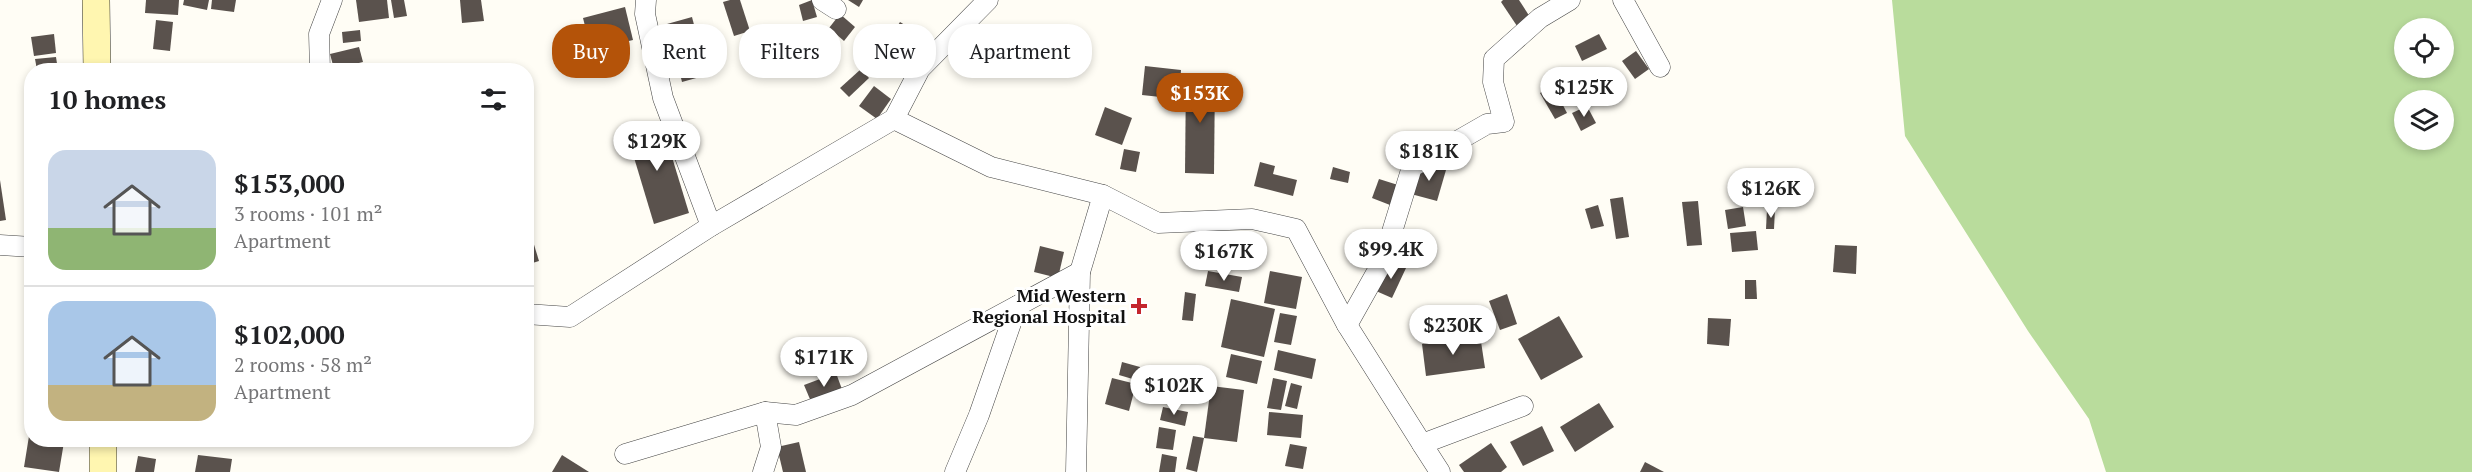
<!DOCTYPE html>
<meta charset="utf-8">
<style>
:root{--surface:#fff;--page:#f2f2f2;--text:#202124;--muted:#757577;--line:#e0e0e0;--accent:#b45309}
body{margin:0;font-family:"PT Serif",serif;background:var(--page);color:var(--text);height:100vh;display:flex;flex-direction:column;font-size:22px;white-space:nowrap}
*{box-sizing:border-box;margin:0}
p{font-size:20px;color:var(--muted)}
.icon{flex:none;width:33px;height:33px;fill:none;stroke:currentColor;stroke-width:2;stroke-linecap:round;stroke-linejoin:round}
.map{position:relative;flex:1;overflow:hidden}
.details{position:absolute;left:24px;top:63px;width:510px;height:384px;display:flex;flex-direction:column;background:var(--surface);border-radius:24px;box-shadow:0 3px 9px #0003}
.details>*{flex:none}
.top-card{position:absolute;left:552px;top:24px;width:570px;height:54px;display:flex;gap:12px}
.tools{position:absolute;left:2394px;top:18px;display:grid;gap:12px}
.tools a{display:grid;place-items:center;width:60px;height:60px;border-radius:50%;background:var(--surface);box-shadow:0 3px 9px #0003;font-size:30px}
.price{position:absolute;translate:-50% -51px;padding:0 14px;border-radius:21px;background:#fff;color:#222;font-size:20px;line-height:39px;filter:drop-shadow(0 2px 3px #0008)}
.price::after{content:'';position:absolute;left:50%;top:36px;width:18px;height:14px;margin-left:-9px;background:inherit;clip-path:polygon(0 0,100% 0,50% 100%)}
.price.current{background:var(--accent);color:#fff}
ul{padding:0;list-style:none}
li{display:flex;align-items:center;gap:18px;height:150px;padding:0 24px}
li+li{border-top:2px solid var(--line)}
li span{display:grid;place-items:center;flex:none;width:168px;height:120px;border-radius:18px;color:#555}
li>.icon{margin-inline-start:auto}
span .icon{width:72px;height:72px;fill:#fffc;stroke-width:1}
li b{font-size:26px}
h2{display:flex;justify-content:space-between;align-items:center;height:72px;padding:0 24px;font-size:26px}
.chip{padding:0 21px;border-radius:24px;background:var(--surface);box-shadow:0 3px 9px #0003;font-size:21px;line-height:54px}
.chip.current{background:var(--accent);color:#fff}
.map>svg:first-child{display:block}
.forest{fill:#b9dc9c;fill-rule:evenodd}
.building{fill:#5a524d}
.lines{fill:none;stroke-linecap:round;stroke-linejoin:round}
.minor-casing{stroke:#444;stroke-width:21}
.secondary-casing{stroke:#333;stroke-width:28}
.minor{stroke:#fff;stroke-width:20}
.secondary{stroke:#fff6b0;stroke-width:27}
.poi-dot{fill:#c4262e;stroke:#fff;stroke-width:2}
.labels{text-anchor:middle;stroke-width:6;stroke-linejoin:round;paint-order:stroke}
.poi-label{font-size:18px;font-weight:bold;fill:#111;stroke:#fff;text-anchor:end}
</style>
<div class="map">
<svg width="2472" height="472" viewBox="0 0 2472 472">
<rect width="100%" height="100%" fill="#fffdf5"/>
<path class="forest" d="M 1892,0 L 2472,0 L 2472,472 L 2106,472 L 2089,419 L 2028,331 L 1905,136 ZM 2404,28 L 2444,28 L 2444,68 L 2404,68 ZM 2404,100 L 2444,100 L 2444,140 L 2404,140 Z"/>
<g class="building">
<path d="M 146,0 L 179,0 L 178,15 L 145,13 Z"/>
<path d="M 184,0 L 209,0 L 207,10 L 183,5 Z"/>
<path d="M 212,0 L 236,0 L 234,12 L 211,9 Z"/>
<path d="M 356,0 L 387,0 L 389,18 L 359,22 Z"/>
<path d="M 391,0 L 404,0 L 407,16 L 394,18 Z"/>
<path d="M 460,0 L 481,0 L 484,21 L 462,23 Z"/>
<path d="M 730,0 L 740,0 L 750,31 L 734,36 L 723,2 Z"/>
<path d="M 812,0 L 817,17 L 803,21 L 799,5 Z"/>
<path d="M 848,0 L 863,0 L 859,7 Z"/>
<path d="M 1503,0 L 1519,0 L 1530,17 L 1517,26 L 1501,2 Z"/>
<path d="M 625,7 L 633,40 L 591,50 L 583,18 Z"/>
<path d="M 840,14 L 855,27 L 844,41 L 829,28 Z"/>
<path d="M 692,17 L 707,75 L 682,82 L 667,24 Z"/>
<path d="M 156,20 L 173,22 L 170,51 L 153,49 Z"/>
<path d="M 900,22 L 924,37 L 915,50 L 892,35 Z"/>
<path d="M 823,25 L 841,54 L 832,59 L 815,30 Z"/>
<path d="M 360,30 L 361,41 L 343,43 L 342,32 Z"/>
<path d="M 54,34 L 56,53 L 34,56 L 31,37 Z"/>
<path d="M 1599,34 L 1607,49 L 1582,61 L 1575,46 Z"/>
<path d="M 818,44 L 830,65 L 817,72 L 805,51 Z"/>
<path d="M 359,47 L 363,62 L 334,69 L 330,54 Z"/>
<path d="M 1636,51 L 1649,69 L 1635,79 L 1622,61 Z"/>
<path d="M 56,57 L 58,70 L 37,70 L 35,59 Z"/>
<path d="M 1145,66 L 1181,70 L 1179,99 L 1142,95 Z"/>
<path d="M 1583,68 L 1594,68 L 1597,83 L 1587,82 Z"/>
<path d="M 861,69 L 869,78 L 849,97 L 840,88 Z"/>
<path d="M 1186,74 L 1215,74 L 1214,174 L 1185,173 Z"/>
<path d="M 874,86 L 891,99 L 877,119 L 859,106 Z"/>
<path d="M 1553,86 L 1567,113 L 1555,119 L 1540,93 Z"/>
<path d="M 1587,106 L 1596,123 L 1581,131 L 1572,113 Z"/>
<path d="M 1105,107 L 1132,118 L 1122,145 L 1095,135 Z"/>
<path d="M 661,121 L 689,213 L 654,224 L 626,131 Z"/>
<path d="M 1124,149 L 1140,152 L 1136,172 L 1120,169 Z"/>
<path d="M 1260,162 L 1275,166 L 1273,174 L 1297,180 L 1293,196 L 1254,186 Z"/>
<path d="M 1421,162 L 1446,170 L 1437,201 L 1411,194 Z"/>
<path d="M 1333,167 L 1350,172 L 1348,183 L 1330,179 Z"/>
<path d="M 1379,179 L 1398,185 L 1390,205 L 1372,198 Z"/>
<path d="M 0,180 L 6,220 L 0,221 Z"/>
<path d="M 1623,197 L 1629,237 L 1616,239 L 1610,199 Z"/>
<path d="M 1698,201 L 1702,245 L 1687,246 L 1682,202 Z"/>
<path d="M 1598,205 L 1604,226 L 1591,229 L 1585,209 Z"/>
<path d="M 1743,207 L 1746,226 L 1728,229 L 1725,210 Z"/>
<path d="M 1767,209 L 1775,209 L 1774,229 L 1766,229 Z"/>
<path d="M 1756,231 L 1758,250 L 1732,252 L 1730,233 Z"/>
<path d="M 532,238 L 539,261 L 526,265 L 526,239 Z"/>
<path d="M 1835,245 L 1857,246 L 1856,274 L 1833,272 Z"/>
<path d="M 1040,246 L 1064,252 L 1058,278 L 1034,272 Z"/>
<path d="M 1390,261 L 1406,268 L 1392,298 L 1376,291 Z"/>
<path d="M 1208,271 L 1242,277 L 1239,292 L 1205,286 Z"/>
<path d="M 1270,271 L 1302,277 L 1296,309 L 1264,303 Z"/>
<path d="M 1745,280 L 1756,280 L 1757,299 L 1745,299 Z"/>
<path d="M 1185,292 L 1196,294 L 1193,321 L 1182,320 Z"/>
<path d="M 1507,294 L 1517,324 L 1500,330 L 1489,301 Z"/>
<path d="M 1231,299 L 1275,309 L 1264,357 L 1221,347 Z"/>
<path d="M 1280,313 L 1297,316 L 1291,345 L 1274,342 Z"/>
<path d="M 28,315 L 32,316 L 32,350 L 24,349 Z"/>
<path d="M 1559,316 L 1583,357 L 1541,380 L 1518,339 Z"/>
<path d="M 1485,317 L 1487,330 L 1466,333 L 1464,319 Z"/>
<path d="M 1708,318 L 1731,319 L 1729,346 L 1707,344 Z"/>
<path d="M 1459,319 L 1461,335 L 1434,340 L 1431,323 Z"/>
<path d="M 1480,335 L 1485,368 L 1426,376 L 1422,344 Z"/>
<path d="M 1278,350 L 1316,359 L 1312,379 L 1274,370 Z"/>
<path d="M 1231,354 L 1262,361 L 1257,384 L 1226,377 Z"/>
<path d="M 1122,362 L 1140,367 L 1136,380 L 1119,375 Z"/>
<path d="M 836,373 L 843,392 L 812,404 L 804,385 Z"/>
<path d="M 1112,378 L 1136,384 L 1129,411 L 1105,404 Z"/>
<path d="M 1273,378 L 1287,381 L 1281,410 L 1267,408 Z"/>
<path d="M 1291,383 L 1302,386 L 1297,409 L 1285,406 Z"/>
<path d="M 1211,386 L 1244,390 L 1237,442 L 1204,438 Z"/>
<path d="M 1599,403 L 1614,427 L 1575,452 L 1560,427 Z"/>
<path d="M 1163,407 L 1188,412 L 1185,426 L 1160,420 Z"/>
<path d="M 1269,412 L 1303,415 L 1301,438 L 1267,435 Z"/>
<path d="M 1542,426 L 1554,451 L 1523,466 L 1510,442 Z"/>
<path d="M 1159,427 L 1176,430 L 1173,450 L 1156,448 Z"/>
<path d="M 29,436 L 32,440 L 64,442 L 59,472 L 24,467 Z"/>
<path d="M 1193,436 L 1204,438 L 1197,472 L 1186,469 Z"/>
<rect x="142" y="440" width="23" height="7"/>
<path d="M 799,442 L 806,472 L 783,472 L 777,447 Z"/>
<path d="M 1491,443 L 1507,467 L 1501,472 L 1464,472 L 1459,465 Z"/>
<path d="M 1290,444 L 1307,447 L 1303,469 L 1285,466 Z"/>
<path d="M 1162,454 L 1177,457 L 1175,472 L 1159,472 Z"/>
<path d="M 198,455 L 232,459 L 230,472 L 195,472 Z"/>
<path d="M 562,455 L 589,472 L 552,472 Z"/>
<path d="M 138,456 L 156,459 L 154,472 L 135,472 Z"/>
<path d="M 1645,462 L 1664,472 L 1640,472 Z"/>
</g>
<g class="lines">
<g class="minor-casing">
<g id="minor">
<path d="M 646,0 L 645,14 L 663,98 L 711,226"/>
<path d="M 822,0 L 836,9"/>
<path d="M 1623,0 L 1660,67"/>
<path d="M 320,70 L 319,34 L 332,0"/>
<path d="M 894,119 L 920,69 L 988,0"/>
<path d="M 0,245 L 32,247"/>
<path d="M 526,314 L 570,317 L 711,226 L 894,119 L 991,167 L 1103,195 L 1158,223 L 1252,219 L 1296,229 L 1347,325 L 1422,444 L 1523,406"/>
<path d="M 1347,325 L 1383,261 L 1412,167 L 1487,124 L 1504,122 L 1493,82 L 1494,59 L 1540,18 L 1570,0"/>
<path d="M 1422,444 L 1440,472"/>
<path d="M 625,454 L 765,412 L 796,415 L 852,395 L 1080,272"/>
<path d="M 763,472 L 771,447 L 765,412"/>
<path d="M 955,472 L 979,415 L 1017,306"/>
<path d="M 1076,472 L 1080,272 L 1103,195"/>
</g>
</g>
<g class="secondary-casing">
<g id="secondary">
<path d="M 96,0 L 97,70"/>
<path d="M 103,440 L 103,472"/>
</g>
</g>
<use href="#minor" class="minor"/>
<use href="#secondary" class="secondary"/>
</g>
<path class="poi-dot" d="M1136 297h6v6h6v6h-6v6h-6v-6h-6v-6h6z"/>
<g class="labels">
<g class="poi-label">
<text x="1126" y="302">Mid Western<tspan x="1126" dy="21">Regional Hospital</tspan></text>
</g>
</g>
</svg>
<div class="tools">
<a><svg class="icon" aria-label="locate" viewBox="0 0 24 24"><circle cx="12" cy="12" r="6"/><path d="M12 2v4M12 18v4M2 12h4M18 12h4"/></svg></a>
<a><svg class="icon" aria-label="layers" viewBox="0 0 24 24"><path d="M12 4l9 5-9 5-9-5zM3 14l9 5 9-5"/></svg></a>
</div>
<b class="price" style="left:1584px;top:118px">$125K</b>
<b class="price current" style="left:1200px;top:124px">$153K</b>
<b class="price" style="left:657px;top:172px">$129K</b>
<b class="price" style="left:1429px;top:182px">$181K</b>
<b class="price" style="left:1771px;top:219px">$126K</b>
<b class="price" style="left:1391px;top:280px">$99.4K</b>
<b class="price" style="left:1224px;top:282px">$167K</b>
<b class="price" style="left:1453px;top:356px">$230K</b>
<b class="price" style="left:824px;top:388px">$171K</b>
<b class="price" style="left:1174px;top:416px">$102K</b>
<div class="top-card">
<a class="chip current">Buy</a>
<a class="chip">Rent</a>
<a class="chip">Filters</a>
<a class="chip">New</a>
<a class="chip">Apartment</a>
</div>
<section class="details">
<h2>10 homes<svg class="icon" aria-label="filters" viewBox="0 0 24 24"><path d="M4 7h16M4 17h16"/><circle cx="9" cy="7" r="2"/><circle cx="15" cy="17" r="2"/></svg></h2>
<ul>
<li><span style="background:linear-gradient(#c9d6e8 65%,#8fb573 0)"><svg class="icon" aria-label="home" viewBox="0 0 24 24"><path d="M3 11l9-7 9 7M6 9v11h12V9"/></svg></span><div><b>$153,000</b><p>3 rooms · 101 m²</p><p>Apartment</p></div></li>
<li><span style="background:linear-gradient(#a9c7e8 70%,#c2b280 0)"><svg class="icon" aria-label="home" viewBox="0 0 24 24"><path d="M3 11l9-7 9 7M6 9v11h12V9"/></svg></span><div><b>$102,000</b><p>2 rooms · 58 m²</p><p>Apartment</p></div></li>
</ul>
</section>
</div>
